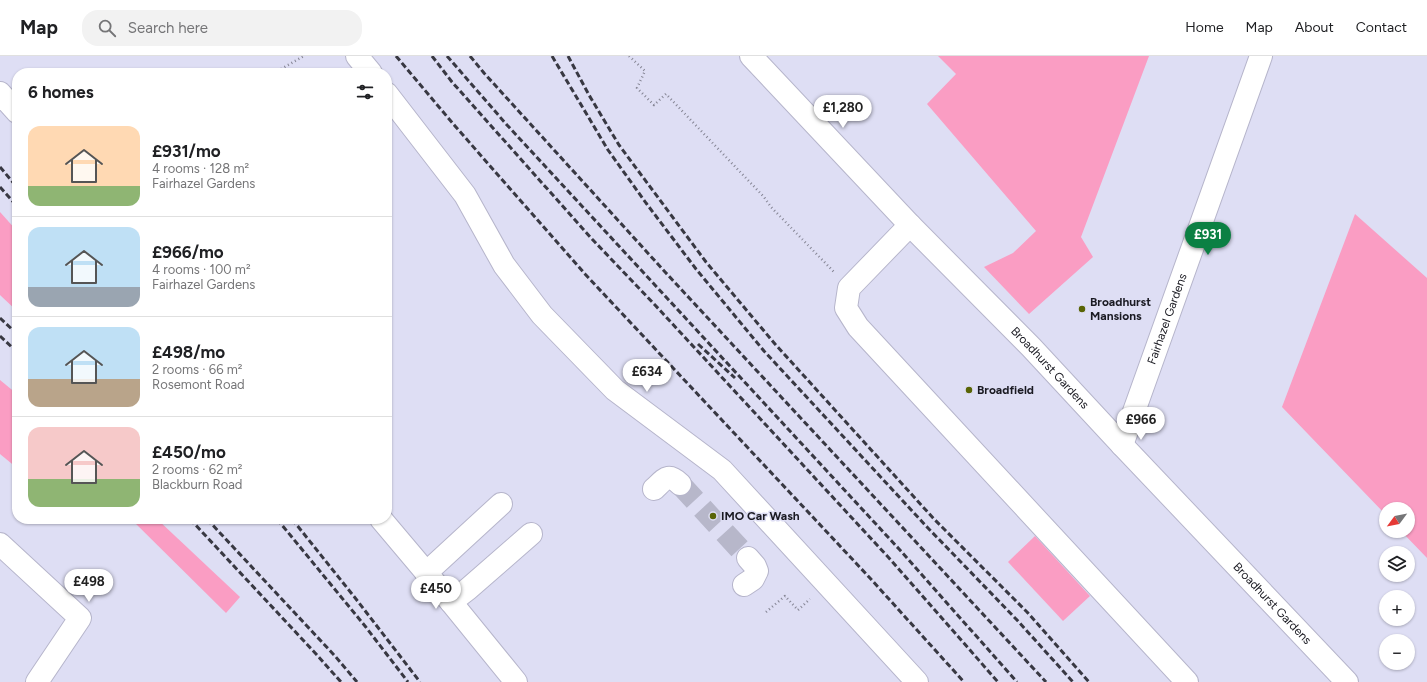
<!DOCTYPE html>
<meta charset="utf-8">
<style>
:root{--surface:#fff;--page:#f2f2f2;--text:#202124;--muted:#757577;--line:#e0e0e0;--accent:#0b8043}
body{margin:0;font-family:Figtree,sans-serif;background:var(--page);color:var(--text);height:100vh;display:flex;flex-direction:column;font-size:15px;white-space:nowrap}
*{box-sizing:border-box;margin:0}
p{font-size:13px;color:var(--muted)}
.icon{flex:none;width:22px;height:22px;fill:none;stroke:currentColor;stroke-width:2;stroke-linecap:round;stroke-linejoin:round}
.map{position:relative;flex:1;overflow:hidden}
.side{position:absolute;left:12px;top:12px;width:380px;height:456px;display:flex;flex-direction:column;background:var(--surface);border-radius:16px;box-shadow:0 1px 3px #0004}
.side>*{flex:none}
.needle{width:26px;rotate:238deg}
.tools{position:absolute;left:1379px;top:446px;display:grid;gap:8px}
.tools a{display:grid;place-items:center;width:36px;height:36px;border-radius:50%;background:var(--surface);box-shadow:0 1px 3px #0004;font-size:20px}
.price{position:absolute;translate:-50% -34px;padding:0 9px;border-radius:14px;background:#fff;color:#222;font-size:13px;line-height:26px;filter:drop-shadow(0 1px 2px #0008)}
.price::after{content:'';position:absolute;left:50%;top:24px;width:12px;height:9px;margin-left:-6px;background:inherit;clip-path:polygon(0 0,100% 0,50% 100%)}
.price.selected{background:var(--accent);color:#fff}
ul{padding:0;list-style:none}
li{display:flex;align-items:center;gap:12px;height:100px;padding:0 16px}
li+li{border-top:1px solid var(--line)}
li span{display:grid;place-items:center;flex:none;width:112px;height:80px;border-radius:12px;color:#555}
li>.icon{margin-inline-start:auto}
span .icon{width:48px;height:48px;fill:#fffc;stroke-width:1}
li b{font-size:17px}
h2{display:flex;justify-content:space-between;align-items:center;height:48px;padding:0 16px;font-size:17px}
header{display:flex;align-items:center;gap:24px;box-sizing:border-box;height:56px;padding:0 20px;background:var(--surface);border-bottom:1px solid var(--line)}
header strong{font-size:19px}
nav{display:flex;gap:22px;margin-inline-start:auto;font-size:14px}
.search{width:280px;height:36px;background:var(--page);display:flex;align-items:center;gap:10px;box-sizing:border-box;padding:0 14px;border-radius:16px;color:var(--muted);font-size:15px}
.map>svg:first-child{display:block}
.green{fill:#fa9dc3}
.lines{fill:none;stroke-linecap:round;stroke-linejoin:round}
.minor-tunnel{stroke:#b7b7ca;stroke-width:22;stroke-dasharray:22 11;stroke-linecap:butt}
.minor-casing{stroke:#b6b5cb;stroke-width:24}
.path{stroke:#858594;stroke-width:2.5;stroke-dasharray:1 3;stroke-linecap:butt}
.minor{stroke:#fff;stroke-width:22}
.rail{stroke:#383842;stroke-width:3;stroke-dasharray:6 3;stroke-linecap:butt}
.poi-dot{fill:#596405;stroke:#dedef4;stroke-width:1.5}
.labels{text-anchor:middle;stroke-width:3;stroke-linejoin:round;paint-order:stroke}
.poi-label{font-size:12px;font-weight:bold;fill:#1a1a22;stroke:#dedef4;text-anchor:start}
.street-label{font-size:12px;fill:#1a1a22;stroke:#dedef4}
</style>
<header>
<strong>Map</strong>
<div class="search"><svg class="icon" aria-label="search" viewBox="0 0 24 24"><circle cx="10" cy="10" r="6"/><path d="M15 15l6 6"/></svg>Search here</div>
<nav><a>Home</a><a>Map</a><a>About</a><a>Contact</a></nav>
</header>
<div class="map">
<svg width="1427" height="626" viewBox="0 0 1427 626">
<rect width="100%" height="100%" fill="#dedef4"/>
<g class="green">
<path d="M 938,0 L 1149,0 L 1081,181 L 1093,201 L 1029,258 L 984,211 L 1013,197 L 1036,175 L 927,48 L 956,18 Z"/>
<path d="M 0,156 L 17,175 L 17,255 L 0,239 Z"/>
<path d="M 1355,158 L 1427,222 L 1427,502 L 1401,475 L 1408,475 L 1408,453 L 1386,453 L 1386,459 L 1282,351 Z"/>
<path d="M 0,324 L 17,338 L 17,412 L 0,398 Z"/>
<path d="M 131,463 L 157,463 L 240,541 L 226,557 Z"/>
<path d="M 1035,480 L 1090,540 L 1063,565 L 1008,506 Z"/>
</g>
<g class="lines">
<path class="minor-tunnel" d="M 680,428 L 748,502"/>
<g class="minor-casing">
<g id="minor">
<path d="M 357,0 L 371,17"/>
<path id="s1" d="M 751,0 L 910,169 L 1031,291 L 1122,389 L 1347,626"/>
<path d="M 0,37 L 17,56"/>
<path d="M 387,38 L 465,139 L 504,209 L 542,259 L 615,334 L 722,414 L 917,626"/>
<path d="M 910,169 L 849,232 L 846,252 L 858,271 L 1187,626"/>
<path id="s2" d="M 1122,389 L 1261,0"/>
<path d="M 654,433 C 665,423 668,416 680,428"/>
<path d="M 381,463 L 451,546 L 516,626"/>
<path d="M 0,488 L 80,562 L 37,626"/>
<path d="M 426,517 L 501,448"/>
<path d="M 744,529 L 753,523 L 757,515 L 755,510 L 748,502"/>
<path d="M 451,546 L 468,533 L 531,478"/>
</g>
</g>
<g class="path">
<path d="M 629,0 L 645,15 L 637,32 L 654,49 L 666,38 L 764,141 L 771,151 L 834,216"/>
<path d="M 274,17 L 304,0"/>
<path d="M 766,556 L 785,540 L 798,554 L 810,543"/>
</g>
<use href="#minor" class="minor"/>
<g class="rail">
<path d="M 396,0 L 455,70 L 585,218 L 869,521 L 964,626"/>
<path d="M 432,0 L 452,26 L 592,183 L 655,249 L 889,502 L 998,626"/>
<path d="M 447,0 L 507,69 L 899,493 L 1017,626"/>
<path d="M 470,0 L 484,17 L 666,217 L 1046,626"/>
<path d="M 552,0 L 608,94 L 646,147 L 696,213 L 764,295 L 927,471 L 1017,564 L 1073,626"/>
<path d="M 568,0 L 589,39 L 619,89 L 706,206 L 775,288 L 934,463 L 1027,556 L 1089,626"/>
<path d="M 0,111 L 17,131"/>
<path d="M 0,131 L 17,150"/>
<path d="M 0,262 L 17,278"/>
<path d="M 0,280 L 17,296"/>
<path d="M 698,288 L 735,322"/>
<path d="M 190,463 L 317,599 L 341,626"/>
<path d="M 207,463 L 335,600 L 357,626"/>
<path d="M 277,463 L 365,570 L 408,626"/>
<path d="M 292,463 L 356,543 L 420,626"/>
</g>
</g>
<g class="poi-dot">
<circle cx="1082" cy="253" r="4"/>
<circle cx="969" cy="334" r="4"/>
<circle cx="713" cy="460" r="4"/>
</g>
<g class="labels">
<g class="poi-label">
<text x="1090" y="250">Broadhurst<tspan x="1090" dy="14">Mansions</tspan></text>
<text x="977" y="338">Broadfield</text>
<text x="721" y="464">IMO Car Wash</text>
</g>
<g class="street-label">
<text dy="4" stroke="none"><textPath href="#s2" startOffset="134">Fairhazel Gardens</textPath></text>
<text dy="4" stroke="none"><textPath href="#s1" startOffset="432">Broadhurst Gardens</textPath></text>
<text dy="4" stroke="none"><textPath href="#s1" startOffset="756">Broadhurst Gardens</textPath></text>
</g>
</g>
</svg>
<div class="tools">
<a><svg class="needle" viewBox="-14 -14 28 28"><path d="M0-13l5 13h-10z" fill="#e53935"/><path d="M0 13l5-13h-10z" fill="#757577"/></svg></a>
<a><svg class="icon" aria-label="layers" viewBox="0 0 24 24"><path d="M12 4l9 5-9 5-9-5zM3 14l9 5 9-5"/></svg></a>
<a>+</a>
<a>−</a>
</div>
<b class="price" style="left:843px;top:73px">£1,280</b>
<b class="price selected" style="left:1208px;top:200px">£931</b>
<b class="price" style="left:647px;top:337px">£634</b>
<b class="price" style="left:1141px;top:385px">£966</b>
<b class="price" style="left:89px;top:547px">£498</b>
<b class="price" style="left:436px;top:554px">£450</b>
<section class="side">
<h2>6 homes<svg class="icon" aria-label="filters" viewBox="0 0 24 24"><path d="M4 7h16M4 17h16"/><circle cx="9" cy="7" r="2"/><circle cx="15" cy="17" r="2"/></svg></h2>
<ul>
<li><span style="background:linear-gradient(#ffd9b3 75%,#8fb573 0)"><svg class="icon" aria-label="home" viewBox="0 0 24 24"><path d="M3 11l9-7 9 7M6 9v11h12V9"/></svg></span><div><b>£931/mo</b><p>4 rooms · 128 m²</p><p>Fairhazel Gardens</p></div></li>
<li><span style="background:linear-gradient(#bfe0f5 75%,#9aa5b1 0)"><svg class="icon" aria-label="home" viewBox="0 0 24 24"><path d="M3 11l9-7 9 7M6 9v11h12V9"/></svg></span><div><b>£966/mo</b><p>4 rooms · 100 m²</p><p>Fairhazel Gardens</p></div></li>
<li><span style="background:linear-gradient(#bfe0f5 65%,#b9a48a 0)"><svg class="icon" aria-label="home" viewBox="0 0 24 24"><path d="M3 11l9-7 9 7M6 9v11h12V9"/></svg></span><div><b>£498/mo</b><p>2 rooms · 66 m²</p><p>Rosemont Road</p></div></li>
<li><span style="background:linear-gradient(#f6c9c9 65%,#8fb573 0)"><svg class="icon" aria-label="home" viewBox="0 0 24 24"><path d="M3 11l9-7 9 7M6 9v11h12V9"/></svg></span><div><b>£450/mo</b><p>2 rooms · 62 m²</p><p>Blackburn Road</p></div></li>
</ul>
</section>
</div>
